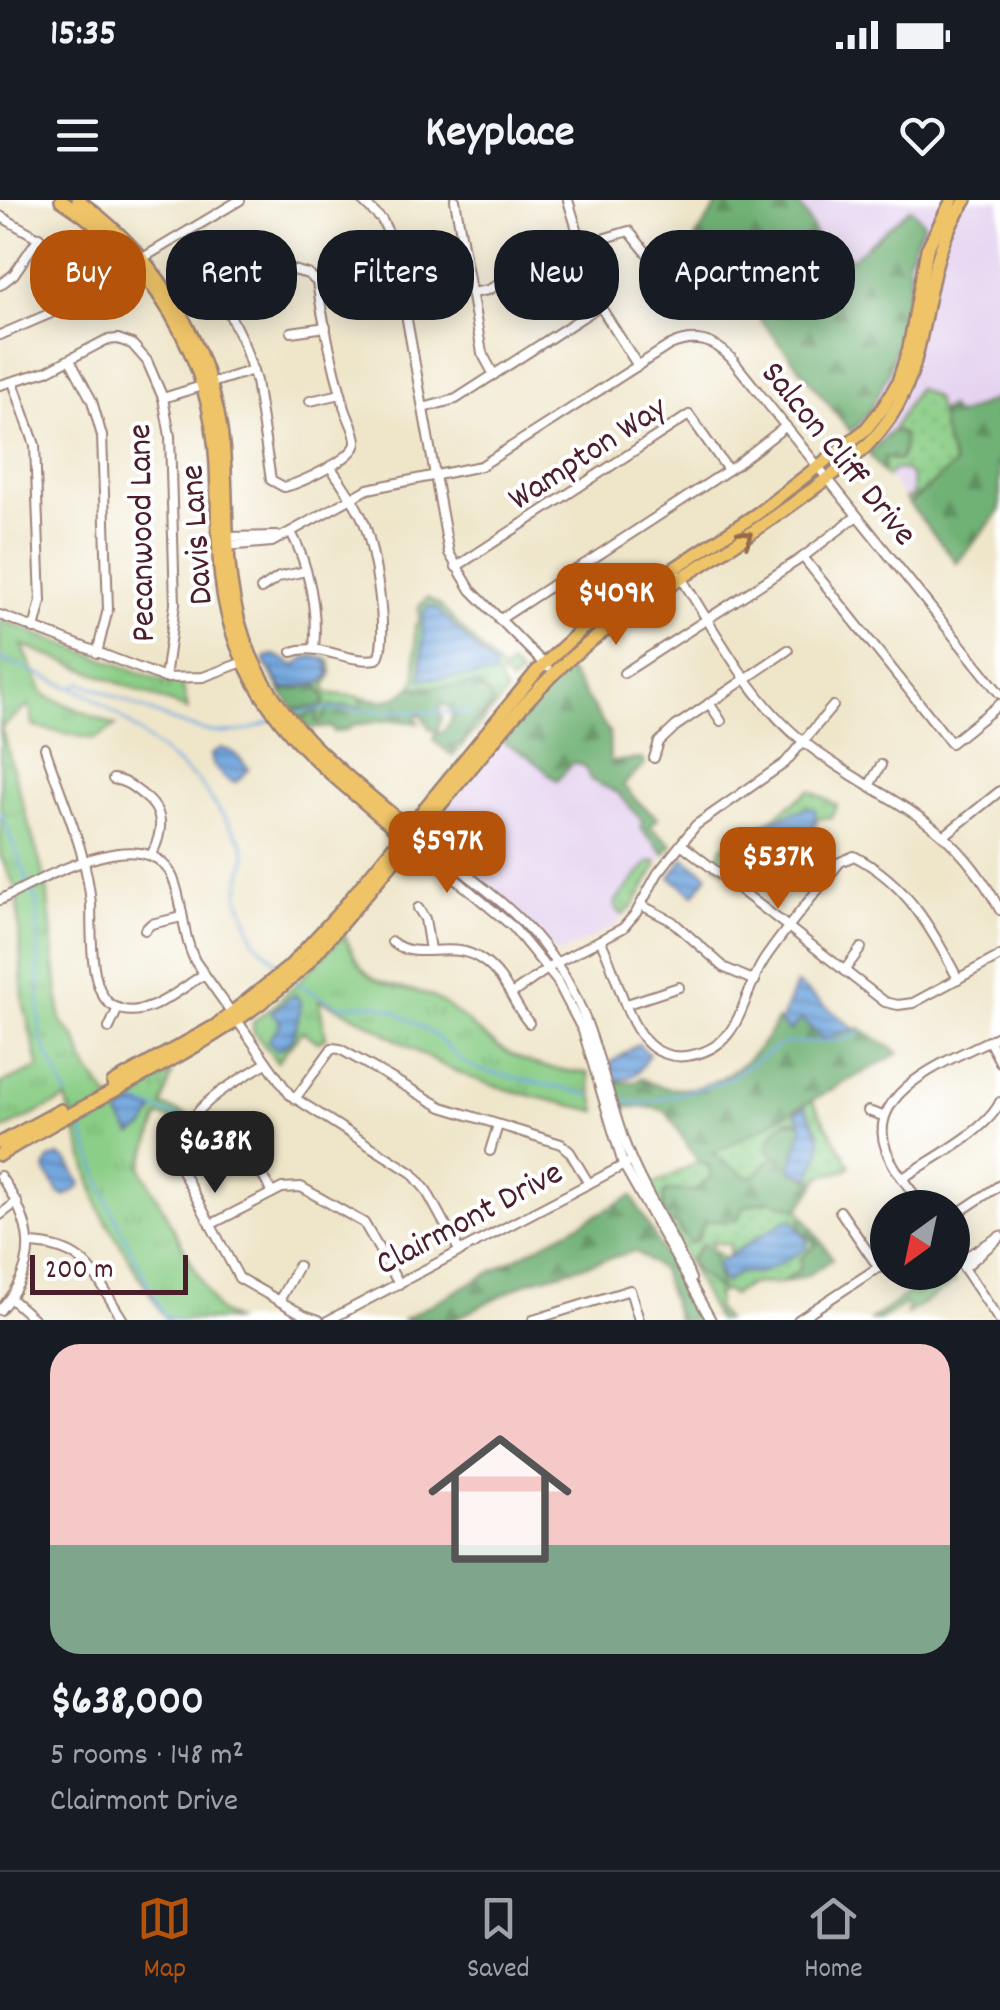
<!DOCTYPE html>
<meta charset="utf-8">
<style>
:root{--surface:#171b24;--page:#242831;--text:#f1f3f6;--muted:#9ea1a6;--line:#363941;--accent:#b45309}
body{margin:0;font-family:Dekko,sans-serif;background:var(--page);color:var(--text);height:100vh;display:flex;flex-direction:column;font-size:38px;white-space:nowrap}
*{box-sizing:border-box;margin:0}
p{font-size:32px;color:var(--muted)}
.icon{flex:none;width:55px;height:55px;fill:none;stroke:currentColor;stroke-width:2;stroke-linecap:round;stroke-linejoin:round}
.map{position:relative;height:1120px;overflow:hidden}
.details{display:flex;flex-direction:column;background:var(--surface);flex:1}
.details>*{flex:none}
.guide{position:absolute;left:30px;top:30px;width:940px;height:90px;display:flex;gap:20px}
.needle{width:65px;rotate:213deg}
.fabs{position:absolute;left:870px;top:990px;display:grid;gap:20px}
.fabs a{display:grid;place-items:center;width:100px;height:100px;border-radius:50%;background:var(--surface);box-shadow:0 5px 25px #0003;font-size:50px}
.scale{position:absolute;left:30px;bottom:25px;width:158px;box-sizing:border-box;padding-left:10px;border:5px solid #4a1f2b;border-top:0;font-size:28px;line-height:35px;white-space:nowrap;color:#4a1f2b;-webkit-text-stroke:8px #fff;paint-order:stroke}
.price{position:absolute;translate:-50% -85px;padding:0 22px;border-radius:20px;background:var(--accent);color:#fff;font-size:32px;line-height:65px;filter:drop-shadow(0 2px 5px #0008)}
.price::after{content:'';position:absolute;left:50%;top:60px;width:30px;height:22px;margin-left:-15px;background:inherit;clip-path:polygon(0 0,100% 0,50% 100%)}
.price.current{background:#222;color:#fff}
ul{padding:0;list-style:none}
li{display:grid;align-content:center;gap:20px;height:530px;padding:0 50px}
li span{display:grid;place-items:center;height:310px;border-radius:30px;color:#555}
li>.icon{margin-inline-start:auto}
span .icon{width:180px;height:180px;fill:#fffc;stroke-width:1}
li b{font-size:42px}
.pill{padding:0 35px;border-radius:40px;background:var(--surface);box-shadow:0 5px 25px #0003;font-size:35px;line-height:90px}
.pill.current{background:var(--accent);color:#fff}
.status{display:flex;justify-content:space-between;align-items:center;height:70px;padding:0 50px;background:var(--surface);direction:ltr}
.status svg{height:28px;fill:currentColor}
header{display:flex;justify-content:space-between;align-items:center;height:130px;padding:0 50px;background:var(--surface);font-size:45px;font-weight:700}
.dock{display:flex;justify-content:space-around;align-items:center;height:140px;border-top:2px solid var(--line);background:var(--surface);font-size:28px;color:var(--muted)}
.dock a{display:grid;justify-items:center;gap:5px}
.dock .current{color:var(--accent)}
.map>svg:first-child{display:block}
.built{fill:#e5d3f0}
.grass{fill:url(#grass-dots);stroke:#6a7659;stroke-width:2.5;fill-rule:evenodd}
.forest{fill:url(#forest-firs);stroke:#5d6850;stroke-width:2.5}
.park{fill:url(#park-tufts);stroke:#6a7659;stroke-width:2.5}
.water{fill:url(#water-rules);stroke:#5e6486;stroke-width:2.5}
.lines{fill:none;stroke-linecap:round;stroke-linejoin:round}
.stream{stroke:#73a8e0;stroke-width:2.5}
.minor-casing{stroke:#9c827a;stroke-width:12}
.major-casing{stroke:#9c827a;stroke-width:16}
.minor{stroke:#fff;stroke-width:8}
.major{stroke:#efc469;stroke-width:11}
.oneway{stroke:#946947}
.labels{text-anchor:middle;stroke-width:8;stroke-linejoin:round;paint-order:stroke}
.street-label{font-size:35px;fill:#4a1f2b;stroke:#fff}
</style>
<div class="status"><b>15:35</b><svg viewBox="0 0 49 12"><path d="M0 12V9h3v3zM5 12V6h3v6zM10 12V3h3v9zM15 12V0h3v12zM26 1h20v11H26zM47 4h2v5h-2z"/></svg></div>
<header><svg class="icon" aria-label="menu" viewBox="0 0 24 24"><path d="M4 6h16M4 12h16M4 18h16"/></svg>Keyplace<svg class="icon" aria-label="heart" viewBox="0 0 24 24"><path d="M12 20l-8-8c-3-5 5-10 8-4 3-6 11-1 8 4z"/></svg></header>
<div class="map">
<svg width="1000" height="1120" viewBox="0 0 1000 1120">
<defs>
<pattern id="grass-dots" width="8" height="8" patternUnits="userSpaceOnUse" patternTransform="scale(2.5)"><rect width="8" height="8" fill="#8bce87"/><path d="M2 2h.1M6 6h.1" fill="none" stroke="#79b075" stroke-width="1.8" stroke-linecap="round"/></pattern>
<pattern id="forest-firs" width="22" height="20" patternUnits="userSpaceOnUse" patternTransform="scale(2.5)"><rect width="22" height="20" fill="#70b174"/><path d="M5 1l3.5 6h-7zM16 11l3.5 6h-7z" fill="#5e8f5f"/></pattern>
<pattern id="park-tufts" width="24" height="20" patternUnits="userSpaceOnUse" patternTransform="scale(2.5)"><rect width="24" height="20" fill="#8bce87"/><path d="M3 7l-1-3M5 7V3M7 7l1-3M15 17l-1-3M17 17v-4M19 17l1-3" fill="none" stroke="#79b075"/></pattern>
<pattern id="water-rules" width="6" height="5" patternUnits="userSpaceOnUse" patternTransform="scale(2.5)"><rect width="6" height="5" fill="#73a8e0"/><path d="M0 2.5h6" fill="none" stroke="#6088b6"/></pattern>
</defs>
<rect width="100%" height="100%" fill="#fff"/>
<filter id="ink" filterUnits="userSpaceOnUse"><feTurbulence type="fractalNoise" baseFrequency=".01" numOctaves="2"/><feDisplacementMap in="SourceGraphic" scale="20" xChannelSelector="R" yChannelSelector="G"/><feConvolveMatrix kernelMatrix="1 2 1 2 8 2 1 2 1" color-interpolation-filters="sRGB"/></filter>
<filter id="wash" filterUnits="userSpaceOnUse"><feTurbulence type="fractalNoise" baseFrequency=".0048" numOctaves="4" result="noise"/><feDisplacementMap in="SourceGraphic" scale="40" xChannelSelector="R" yChannelSelector="G"/><feGaussianBlur stdDeviation="2.25" result="paint"/><feColorMatrix in="noise" values="0 0 0 0 0 0 0 0 0 0 0 0 0 0 0 0 0 1.4 0 .05"/><feComposite in="paint" operator="in"/></filter>
<g filter="url(#wash)">
<rect width="100%" height="100%" fill="#efe6ca"/>
<g class="built">
<path d="M 721,0 L 1000,0 L 1000,311 L 957,363 L 695,38 Z"/>
<path d="M 568,470 L 609,532 L 610,562 L 642,559 L 645,565 L 623,585 L 637,601 L 658,618 L 650,628 L 672,644 L 647,678 L 634,704 L 615,726 L 561,753 L 555,753 L 508,702 L 429,637 L 429,630 L 515,527 Z"/>
</g>
<g class="grass">
<path d="M 917,188 L 935,198 L 954,265 L 909,304 L 905,298 L 912,297 C 914,281 913,267 893,270 L 887,277 L 883,272 L 883,257 L 898,261 L 899,232 L 893,230 Z"/>
<path d="M 427,398 L 439,405 L 503,472 L 511,465 L 521,476 L 510,483 L 504,475 L 499,479 L 506,494 L 455,554 L 449,546 L 463,543 L 473,523 L 481,520 L 493,506 L 490,496 L 481,487 L 411,488 L 416,480 L 415,425 L 419,424 L 419,407 Z"/>
<path d="M 275,455 L 295,466 L 312,456 L 330,460 L 332,473 L 325,486 L 327,493 L 359,497 L 363,507 L 329,507 L 320,523 L 316,523 L 318,517 L 300,518 L 294,509 L 311,509 L 323,505 L 325,498 L 319,486 L 281,491 L 265,462 L 266,457 Z"/>
<path d="M 810,590 L 837,606 L 831,617 L 818,619 L 804,647 C 789,654 779,661 763,666 L 748,652 L 737,653 L 741,656 L 735,664 L 735,659 L 729,662 L 724,671 L 715,664 L 722,647 L 759,628 Z"/>
<path d="M 656,661 L 656,667 L 633,707 L 623,715 L 615,708 L 616,701 L 649,662 Z"/>
<path d="M 812,900 L 850,965 L 847,970 L 821,976 L 817,982 L 810,977 C 818,958 827,937 812,920 L 803,924 L 792,919 L 785,921 L 775,953 L 778,957 C 773,961 755,976 749,978 L 713,954 Z"/>
<path d="M 698,962 L 709,966 L 711,977 L 694,991 L 664,992 L 663,1015 L 649,987 Z"/>
<path d="M 770,1000 L 799,1009 L 805,1018 L 802,1018 L 802,1031 L 817,1045 L 800,1059 L 801,1068 L 782,1083 L 751,1084 L 732,1095 L 726,1091 L 718,1093 L 716,1109 L 725,1120 L 717,1120 L 669,1025 L 674,1020 L 682,1035 L 706,1019 L 736,1021 L 745,1006 ZM 764,1033 L 763,1072 L 739,1073 L 725,1082 L 717,1070 L 719,1082 L 694,1069 L 691,1058 L 702,1044 L 715,1060 L 715,1065 L 725,1059 L 715,1052 L 710,1042 L 730,1044 L 729,1056 Z"/>
<path d="M 931,1073 L 949,1073 L 955,1082 L 907,1114 L 909,1106 L 905,1104 L 880,1120 L 871,1120 L 910,1093 L 925,1091 L 931,1080 L 927,1075 Z"/>
</g>
<g class="forest">
<path d="M 721,0 L 794,0 C 808,11 811,31 822,45 L 832,43 L 851,59 L 911,8 L 924,23 L 908,59 L 910,78 L 890,170 L 869,212 L 851,232 L 695,38 Z"/>
<path d="M 1000,197 L 1000,311 L 957,363 L 909,304 L 954,265 L 942,229 L 941,211 L 949,207 L 954,215 L 960,214 Z"/>
<path d="M 893,230 L 904,235 L 903,252 L 899,261 L 884,257 L 883,272 L 868,253 Z"/>
<path d="M 568,470 L 609,532 L 610,562 L 642,559 L 645,565 L 623,585 L 637,601 L 658,618 L 650,627 L 672,644 L 665,654 L 641,629 L 643,622 L 618,593 L 591,580 L 584,566 L 573,562 L 557,581 L 528,556 L 502,542 Z"/>
<path d="M 318,485 L 325,500 L 322,507 L 294,509 L 281,491 Z"/>
<path d="M 478,485 L 490,496 L 493,506 L 473,523 L 463,543 L 450,546 L 456,551 L 452,555 L 434,541 L 434,535 L 443,532 L 452,519 L 450,509 L 442,503 L 439,513 L 442,518 L 437,531 L 430,529 L 420,513 L 416,518 L 419,523 L 393,520 L 351,525 L 350,529 L 334,532 L 331,527 L 310,529 L 300,518 L 319,510 L 316,522 L 320,523 L 329,507 L 362,507 L 359,497 L 383,501 L 397,497 L 411,488 Z"/>
<path d="M 801,819 L 823,839 L 860,828 L 899,853 L 713,954 L 748,977 L 754,976 L 769,960 L 778,957 L 768,951 C 771,932 782,915 803,924 L 803,927 L 790,970 L 817,982 L 799,1009 L 770,1000 L 745,1006 L 736,1021 L 704,1021 L 698,1040 L 690,1044 L 675,1021 L 669,1025 L 663,1015 L 663,995 L 670,990 L 694,991 L 711,977 L 709,966 L 698,962 L 666,911 L 649,907 L 622,907 L 616,882 L 636,882 L 641,878 C 693,909 753,869 777,820 L 780,823 Z"/>
<path d="M 632,996 L 700,1120 L 678,1120 L 661,1070 L 635,1051 L 530,1081 L 453,1120 L 402,1120 Z"/>
<path d="M 805,1018 L 833,1059 L 806,1076 L 782,1083 L 801,1068 L 800,1059 L 817,1044 L 800,1029 L 800,1019 Z"/>
<path d="M 702,1044 L 715,1057 L 720,1088 L 718,1090 L 694,1069 L 690,1060 Z"/>
</g>
<g class="park">
<path d="M 0,420 L 165,482 L 182,483 L 188,510 L 22,445 L 44,495 L 116,526 L 94,539 L 34,527 L 29,505 L 1,528 L 47,687 L 61,822 L 77,840 L 84,863 L 111,901 L 172,874 L 162,906 L 187,915 L 184,923 L 159,916 L 141,968 L 217,1110 L 233,1120 L 166,1120 L 100,1011 L 66,899 L 0,931 L 0,884 L 39,868 L 23,802 L 17,691 L 0,656 Z"/>
<path d="M 344,735 C 352,748 355,764 368,774 C 387,789 412,787 433,797 C 454,808 469,825 488,839 C 519,864 550,870 588,873 L 597,911 C 546,899 489,889 442,865 C 399,844 363,816 319,800 L 326,837 L 318,842 L 302,831 L 277,862 L 253,831 L 253,822 L 280,800 Z"/>
</g>
<g class="water">
<path d="M 429,406 L 437,409 L 494,467 L 495,475 L 421,479 L 423,413 Z"/>
<path d="M 275,455 L 295,466 L 307,457 L 322,458 L 329,465 L 329,476 L 320,484 L 283,489 L 265,462 L 266,457 Z"/>
<path d="M 221,548 L 233,552 L 249,569 L 236,582 C 225,582 211,566 211,555 Z"/>
<path d="M 809,607 L 815,610 C 818,623 809,636 802,647 L 794,645 L 785,658 L 761,661 L 740,643 L 742,637 L 769,621 Z"/>
<path d="M 684,658 L 708,675 L 694,695 L 670,677 Z"/>
<path d="M 796,784 L 797,784 L 855,829 L 823,839 L 801,819 L 790,831 L 780,823 Z"/>
<path d="M 295,794 L 301,804 C 297,822 295,846 276,850 L 268,841 L 281,822 L 271,812 Z"/>
<path d="M 638,844 L 649,854 C 636,876 638,876 613,881 L 609,864 Z"/>
<path d="M 133,905 L 154,911 L 145,927 L 132,935 L 119,916 L 122,910 Z"/>
<path d="M 805,907 C 824,943 826,940 810,977 L 790,970 L 803,927 L 796,912 Z"/>
<path d="M 59,956 L 67,960 L 81,983 L 79,988 L 65,996 L 60,994 L 45,970 L 49,959 Z"/>
<path d="M 787,1020 L 793,1020 L 808,1042 L 806,1049 L 763,1072 L 739,1073 L 724,1082 L 715,1065 Z"/>
</g>
<g class="lines">
<g class="stream">
<path d="M 0,458 L 89,495 L 122,518 L 199,582 L 242,642 L 246,656 L 238,694 L 254,740 L 280,766"/>
<path d="M 74,487 L 81,483 C 120,496 186,533 225,533 C 241,533 257,528 271,521"/>
<path d="M 296,512 L 326,509 L 470,513"/>
<path d="M 0,611 L 37,704 L 40,836 L 67,896"/>
<path d="M 297,783 L 338,806 L 375,804 L 395,811 L 438,838 L 462,861 L 480,870 L 592,895"/>
<path d="M 620,900 L 643,904 L 722,882 L 782,844 L 843,840 L 862,833"/>
<path d="M 78,919 L 109,1005 L 164,1116 L 176,1120"/>
<path d="M 83,927 L 129,901 L 182,918"/>
<path d="M 196,927 L 241,948"/>
</g>
</g>
</g>
<g filter="url(#ink)">
<g class="lines">
<g class="minor-casing">
<g id="minor">
<path d="M 361,0 L 382,20 L 393,42 L 449,353 L 471,390 L 547,467"/>
<path d="M 455,0 L 482,153 L 494,175"/>
<path d="M 568,0 L 600,106 L 638,166"/>
<path d="M 0,16 L 63,52"/>
<path d="M 582,45 L 629,31 L 659,68"/>
<path d="M 256,60 L 308,74 L 317,82 C 323,122 333,166 344,205 C 346,216 357,232 356,243 C 355,258 299,284 284,287 L 271,280 L 256,181 L 243,142 L 214,82 L 214,76 C 225,62 240,59 256,60 Z"/>
<path d="M 0,85 L 14,74 L 39,37"/>
<path d="M 472,93 L 488,90 L 506,80"/>
<path d="M 291,132 L 326,127"/>
<path d="M 0,135 L 49,114 L 240,0"/>
<path d="M 70,160 L 92,201 L 102,236 L 108,409 L 97,453"/>
<path d="M 13,182 L 35,245 L 41,401 L 34,429"/>
<path d="M 0,185 L 47,171 L 106,140 L 118,139 L 132,144 L 147,161 L 163,198 L 170,236 L 175,404 L 165,478"/>
<path d="M 163,198 L 253,170"/>
<path d="M 310,201 L 341,194"/>
<path d="M 423,208 L 456,199 L 600,106"/>
<path d="M 291,332 C 309,366 318,411 314,449"/>
<path d="M 226,337 L 277,336"/>
<path d="M 225,346 L 272,342 L 368,289 L 481,266 L 670,145 C 694,135 713,139 731,158 L 1000,494"/>
<path d="M 803,357 L 951,543 L 1000,504"/>
<path d="M 456,367 L 689,215 L 728,270"/>
<path d="M 680,376 C 716,432 751,501 804,542 C 885,606 946,609 1000,710"/>
<path d="M 261,389 L 279,377 L 306,371"/>
<path d="M 0,415 L 165,478 L 203,477 L 246,461"/>
<path d="M 499,420 L 736,265 L 786,226"/>
<path d="M 292,452 C 321,442 348,464 377,459 C 391,440 373,342 363,320 C 355,301 341,283 330,266"/>
<path d="M 624,473 L 803,357 L 857,316"/>
<path d="M 709,503 L 721,521"/>
<path d="M 45,548 C 61,598 87,651 91,704 C 92,730 88,792 113,806 C 144,823 178,790 203,775"/>
<path d="M 654,558 L 659,542 L 676,526 L 788,450"/>
<path d="M 113,579 C 126,581 133,587 143,595 C 166,612 163,632 151,656"/>
<path d="M 870,584 L 881,565"/>
<path d="M 416,634 C 458,670 508,701 543,745 C 594,810 598,867 624,941 C 641,989 672,1031 691,1079"/>
<path d="M 945,635 L 1000,591"/>
<path d="M 410,641 L 513,727 L 557,781 L 583,831 L 623,964 L 711,1120"/>
<path d="M 681,644 L 885,802 L 898,805 L 913,803 L 1000,756"/>
<path d="M 0,700 C 38,681 147,617 173,678 C 184,705 182,735 195,761 L 290,895 L 412,973 L 426,990 L 460,1052"/>
<path d="M 641,705 L 672,721 L 725,768 L 755,781"/>
<path d="M 418,708 L 425,719 L 430,750"/>
<path d="M 145,730 L 151,724 L 182,717"/>
<path d="M 392,742 C 418,763 451,738 482,760 C 508,778 511,802 529,823"/>
<path d="M 601,742 C 616,770 624,816 645,840 C 655,852 671,858 686,856 C 743,849 740,797 764,760 C 787,726 815,694 840,662 L 854,656 C 907,683 931,728 958,779"/>
<path d="M 844,771 L 861,748"/>
<path d="M 513,793 L 556,763 L 623,728 L 636,713 L 658,673 L 696,625 L 785,563 L 833,506"/>
<path d="M 627,804 L 679,787"/>
<path d="M 109,828 L 118,808"/>
<path d="M 989,841 L 1000,862"/>
<path d="M 266,863 C 225,889 174,911 181,969 L 239,1078 L 304,1115 L 319,1120"/>
<path d="M 295,899 L 332,848 L 340,849 L 442,907 L 561,944 L 570,952 L 588,982"/>
<path d="M 868,911 L 883,916"/>
<path d="M 490,951 L 498,925"/>
<path d="M 253,957 L 272,993"/>
<path d="M 0,976 C 34,1024 41,1063 0,1110"/>
<path d="M 903,978 C 931,959 987,931 1000,902"/>
<path d="M 924,1008 C 911,989 893,970 886,949 C 863,888 959,857 1000,835"/>
<path d="M 840,1011 L 879,1068"/>
<path d="M 0,1015 L 17,1002"/>
<path d="M 952,1017 L 1000,985"/>
<path d="M 210,1025 L 282,988 L 301,987 L 364,1023 L 399,1084"/>
<path d="M 29,1044 C 88,1046 94,1075 123,1120"/>
<path d="M 952,1050 L 999,1120"/>
<path d="M 959,1061 L 1000,1036"/>
<path d="M 964,1068 L 999,1038"/>
<path d="M 10,1098 L 35,1120"/>
<path d="M 279,1101 L 298,1066"/>
<path d="M 329,1120 L 628,963"/>
<path d="M 533,1120 L 630,1090 L 639,1120"/>
<path d="M 798,1120 L 888,1061"/>
</g>
</g>
<g class="major-casing">
<g id="major">
<path d="M 61,0 C 152,58 211,157 216,265 C 219,327 214,387 237,446 C 271,534 336,577 405,637"/>
<path d="M 78,0 C 166,63 220,161 225,269 C 228,333 224,395 251,456 C 285,533 351,579 413,632"/>
<path d="M 113,883 L 215,826 L 289,767 L 338,714 L 537,471 L 581,430 L 758,313 L 865,230 L 883,208 L 898,182 L 909,148 L 927,49 L 952,0"/>
<path d="M 0,943 L 61,910"/>
<path d="M 0,955 C 102,890 217,850 306,765 C 361,702 413,637 467,573 C 501,532 533,490 574,455 C 645,395 730,352 805,295 C 831,276 859,257 880,231 C 938,162 913,71 966,0"/>
</g>
</g>
<use href="#minor" class="minor"/>
<use href="#major" class="major"/>
</g>
<defs><path id="oneway-chevron" d="M-2-3.5L2.5 0L-2 3.5" fill="none" stroke-width="1.6" stroke-linecap="round" stroke-linejoin="round" transform="scale(2.5)"/></defs>
<use class="oneway" href="#oneway-chevron" transform="translate(746 337) rotate(-34)"/>
</g>
<g class="labels">
<g class="street-label">
<text transform="translate(586 251) rotate(-33)" y="12">Wampton Way</text>
<text transform="translate(841 252) rotate(51)" y="12">Salcon Cliff Drive</text>
<text transform="translate(139 333) rotate(-91)" y="12">Pecanwood Lane</text>
<text transform="translate(194 335) rotate(-94)" y="12">Davis Lane</text>
<text transform="translate(468 1016) rotate(-28)" y="12">Clairmont Drive</text>
</g>
</g>
</svg>
<div class="fabs">
<a><svg class="needle" viewBox="-14 -14 28 28"><path d="M0-13l5 13h-10z" fill="#e53935"/><path d="M0 13l5-13h-10z" fill="#9ea1a6"/></svg></a>
</div>
<div class="scale">200 m</div>
<b class="price" style="left:616px;top:448px">$409K</b>
<b class="price" style="left:447px;top:696px">$597K</b>
<b class="price" style="left:778px;top:712px">$537K</b>
<b class="price current" style="left:215px;top:996px">$638K</b>
<div class="guide">
<a class="pill current">Buy</a>
<a class="pill">Rent</a>
<a class="pill">Filters</a>
<a class="pill">New</a>
<a class="pill">Apartment</a>
</div>
</div>
<section class="details">
<ul>
<li><span style="background:linear-gradient(#f6c9c9 65%,#7fa58c 0)"><svg class="icon" aria-label="home" viewBox="0 0 24 24"><path d="M3 11l9-7 9 7M6 9v11h12V9"/></svg></span><div><b>$638,000</b><p>5 rooms · 148 m²</p><p>Clairmont Drive</p></div></li>
</ul>
</section>
<nav class="dock">
<a class="current"><svg class="icon" aria-label="map" viewBox="0 0 24 24"><path d="M3 6l6-2 6 2 6-2v14l-6 2-6-2-6 2zM9 4v14M15 6v14"/></svg>Map</a>
<a><svg class="icon" aria-label="saved" viewBox="0 0 24 24"><path d="M7 4h10v16l-5-4-5 4z"/></svg>Saved</a>
<a><svg class="icon" aria-label="home" viewBox="0 0 24 24"><path d="M3 11l9-7 9 7M6 9v11h12V9"/></svg>Home</a>
</nav>
